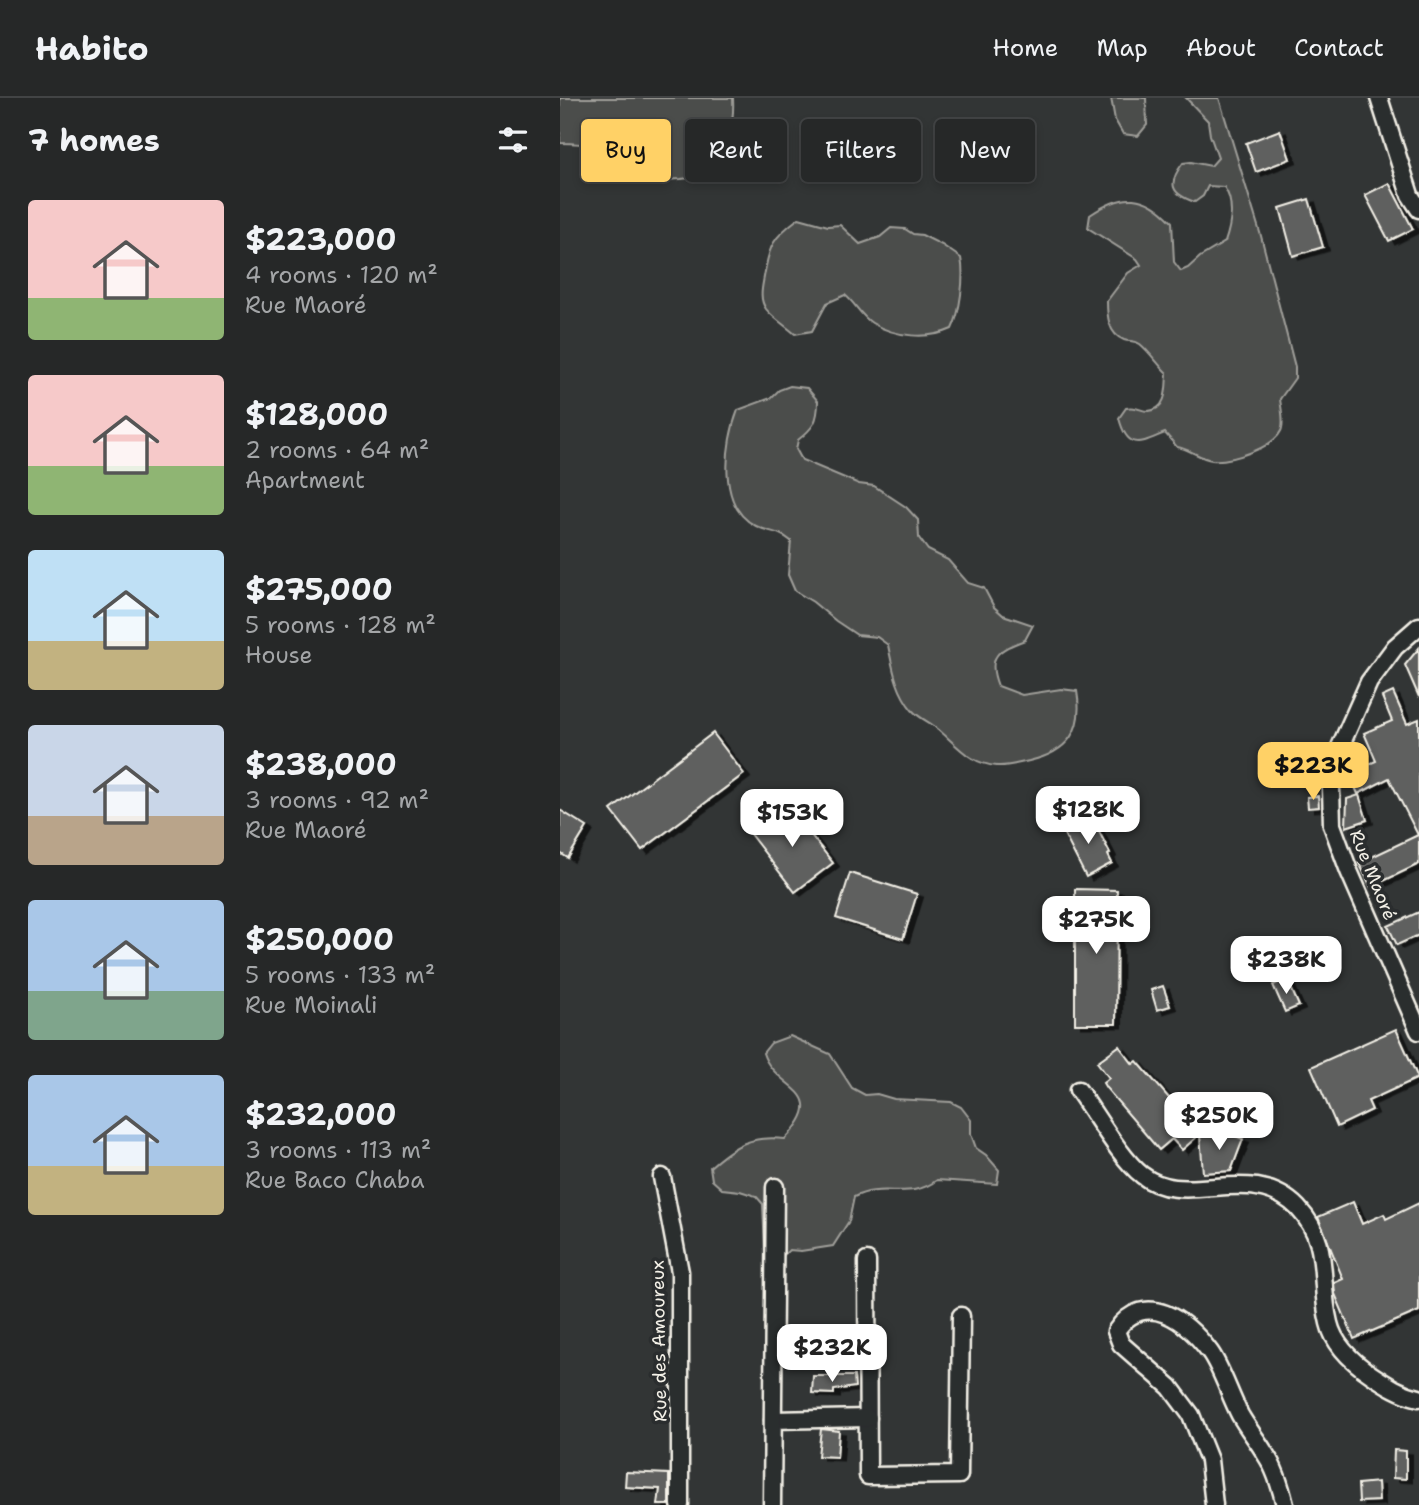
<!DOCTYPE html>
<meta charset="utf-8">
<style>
:root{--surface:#262828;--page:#2e3030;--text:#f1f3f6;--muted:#a4a6a8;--line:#424445;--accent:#ffd166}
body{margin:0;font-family:"Shantell Sans",sans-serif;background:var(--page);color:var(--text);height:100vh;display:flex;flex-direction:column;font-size:26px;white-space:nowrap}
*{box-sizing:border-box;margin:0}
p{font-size:23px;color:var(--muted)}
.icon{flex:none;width:38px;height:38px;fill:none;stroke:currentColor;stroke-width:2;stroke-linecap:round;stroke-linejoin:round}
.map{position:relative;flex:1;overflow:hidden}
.drawer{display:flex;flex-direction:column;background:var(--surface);width:560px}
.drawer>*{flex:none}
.banner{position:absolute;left:21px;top:21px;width:665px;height:63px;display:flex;gap:14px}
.price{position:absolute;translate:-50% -60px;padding:0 16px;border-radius:14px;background:#fff;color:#222;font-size:23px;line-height:46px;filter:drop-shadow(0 2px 4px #0008)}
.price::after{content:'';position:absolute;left:50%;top:42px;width:21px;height:16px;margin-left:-10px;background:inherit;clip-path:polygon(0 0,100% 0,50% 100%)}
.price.on{background:var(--accent);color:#111}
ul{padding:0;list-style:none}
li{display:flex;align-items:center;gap:21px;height:175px;padding:0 28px}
li span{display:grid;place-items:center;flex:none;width:196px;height:140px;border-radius:7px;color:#555}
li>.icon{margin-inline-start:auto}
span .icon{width:84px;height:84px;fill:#fffc;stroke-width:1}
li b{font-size:30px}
h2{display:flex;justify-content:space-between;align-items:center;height:84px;padding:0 28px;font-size:30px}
.pill{padding:0 24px;border-radius:7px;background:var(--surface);box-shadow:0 4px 10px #0003,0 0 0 2px var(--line);font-size:24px;line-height:63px}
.pill.on{background:var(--accent);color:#111}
header{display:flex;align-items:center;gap:42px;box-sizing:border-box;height:98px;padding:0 35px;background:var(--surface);border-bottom:2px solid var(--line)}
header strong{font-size:33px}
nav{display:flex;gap:38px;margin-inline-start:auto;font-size:24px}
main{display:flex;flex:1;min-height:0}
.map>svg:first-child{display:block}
.green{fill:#4b4d4c;stroke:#a09f9a;stroke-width:2}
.building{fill:#5f605f;stroke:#f4f1e8;stroke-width:2;filter:url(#shadow)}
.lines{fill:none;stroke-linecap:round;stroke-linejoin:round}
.street-casing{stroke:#f4f1e8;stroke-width:21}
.street{stroke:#2a2d2e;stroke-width:16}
.labels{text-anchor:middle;stroke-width:7;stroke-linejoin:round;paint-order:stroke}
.street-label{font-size:18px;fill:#f4f1e8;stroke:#2a2d2e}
</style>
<header>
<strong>Habito</strong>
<nav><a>Home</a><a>Map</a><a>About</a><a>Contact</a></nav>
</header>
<main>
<section class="drawer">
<h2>7 homes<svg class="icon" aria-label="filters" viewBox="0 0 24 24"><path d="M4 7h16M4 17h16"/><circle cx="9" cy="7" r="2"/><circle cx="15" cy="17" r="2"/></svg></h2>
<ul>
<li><span style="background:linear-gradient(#f6c9c9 70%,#8fb573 0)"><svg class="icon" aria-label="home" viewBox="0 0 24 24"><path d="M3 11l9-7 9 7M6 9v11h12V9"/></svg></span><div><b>$223,000</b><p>4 rooms · 120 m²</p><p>Rue Maoré</p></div></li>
<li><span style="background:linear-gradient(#f6c9c9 65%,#8fb573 0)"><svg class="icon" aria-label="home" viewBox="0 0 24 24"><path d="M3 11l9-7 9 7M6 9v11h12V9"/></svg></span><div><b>$128,000</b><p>2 rooms · 64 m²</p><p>Apartment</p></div></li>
<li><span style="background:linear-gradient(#bfe0f5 65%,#c2b280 0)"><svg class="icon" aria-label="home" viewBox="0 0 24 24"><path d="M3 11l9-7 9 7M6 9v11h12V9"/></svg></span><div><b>$275,000</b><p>5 rooms · 128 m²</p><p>House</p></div></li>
<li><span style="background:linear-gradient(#c9d6e8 65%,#b9a48a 0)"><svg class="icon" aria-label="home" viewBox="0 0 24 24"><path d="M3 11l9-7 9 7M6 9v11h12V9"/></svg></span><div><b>$238,000</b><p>3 rooms · 92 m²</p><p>Rue Maoré</p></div></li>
<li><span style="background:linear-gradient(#a9c7e8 65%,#7fa58c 0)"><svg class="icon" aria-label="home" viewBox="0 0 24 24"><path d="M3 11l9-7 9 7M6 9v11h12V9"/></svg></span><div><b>$250,000</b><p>5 rooms · 133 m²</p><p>Rue Moinali</p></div></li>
<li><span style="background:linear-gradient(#a9c7e8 65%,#c2b280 0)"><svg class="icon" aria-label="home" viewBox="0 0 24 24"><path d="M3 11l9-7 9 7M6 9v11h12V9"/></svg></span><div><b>$232,000</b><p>3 rooms · 113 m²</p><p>Rue Baco Chaba</p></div></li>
</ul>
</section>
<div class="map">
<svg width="859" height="1407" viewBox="0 0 859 1407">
<defs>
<filter id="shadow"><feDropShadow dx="6" dy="3.5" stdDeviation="0" flood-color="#0009"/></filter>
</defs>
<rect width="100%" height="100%" fill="#323535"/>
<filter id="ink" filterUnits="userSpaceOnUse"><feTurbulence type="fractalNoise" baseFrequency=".0143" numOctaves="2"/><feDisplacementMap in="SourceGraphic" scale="14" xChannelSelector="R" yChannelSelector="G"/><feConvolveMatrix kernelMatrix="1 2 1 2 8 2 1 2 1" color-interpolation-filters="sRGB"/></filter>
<g filter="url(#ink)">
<g class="green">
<path d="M 0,0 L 173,0 C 175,34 160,79 121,81 C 116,81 109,82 105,81 C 91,78 80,65 68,59 C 47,48 23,45 0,45 Z"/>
<path d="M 551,0 L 586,0 L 587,27 L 578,38 L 563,36 L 555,22 Z"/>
<path d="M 626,0 L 659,0 L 701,138 L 735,269 L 735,280 L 720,301 C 721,310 725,325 721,333 C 713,350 670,364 652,362 C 639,360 630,351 617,349 L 605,335 C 582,344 568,355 559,320 L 566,310 C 578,308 580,313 588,313 C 608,312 606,289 607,275 C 598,267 590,254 580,246 C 574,242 570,244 564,242 C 548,236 547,217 547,203 L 568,175 L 581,167 L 577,161 L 528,130 L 530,117 C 563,94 585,95 612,124 L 614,164 L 621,173 L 628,170 L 640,159 L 665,144 C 671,127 675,104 664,89 L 648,88 L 643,98 L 635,104 C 611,96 607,86 623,65 L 631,64 L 651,68 L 658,60 L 650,37 L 648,23 Z"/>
<path d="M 239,120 L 268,128 L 280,127 L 300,146 L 320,139 L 331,130 L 345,131 L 353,136 L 362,137 L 382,147 L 401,160 C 405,179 400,215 392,231 C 368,242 335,239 312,225 C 301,218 295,205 285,197 L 267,205 L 252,233 L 235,236 C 226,228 213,220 206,211 C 199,201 202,190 204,179 C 209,148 212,140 239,120 Z"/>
<path d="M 230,288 L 247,290 L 258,303 C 258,324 253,330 238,342 L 236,351 L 242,362 L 299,386 L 314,388 L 346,409 L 358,422 L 359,440 L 368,452 L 388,462 L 408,485 L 424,490 L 434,509 L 443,517 L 473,527 L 465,542 C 438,552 426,558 438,588 L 462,597 L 501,591 L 517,593 C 524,633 508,654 469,663 C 459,665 447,669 437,668 C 408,666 395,644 374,628 C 367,623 358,619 352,612 C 336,593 333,571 328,547 L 317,539 L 297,537 L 276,523 L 253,504 L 235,493 L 228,477 L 231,443 C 218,432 210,435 196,428 C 157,409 165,345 178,312 L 211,300 L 219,292 Z"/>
<path d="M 230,938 L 270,956 L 292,990 L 305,997 L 317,996 L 334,1001 L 391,1004 L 401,1009 L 411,1022 L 411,1036 L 416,1050 L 426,1057 L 439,1072 L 437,1086 L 377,1082 C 350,1103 322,1084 294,1099 L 289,1123 L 273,1148 L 241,1153 L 229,1152 L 223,1158 L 209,1158 L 205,1153 L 203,1106 L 196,1098 L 180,1093 L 162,1091 L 152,1082 L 150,1069 C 175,1047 191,1037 225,1041 C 274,991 215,993 203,955 L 211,945 Z"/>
</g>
<g class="building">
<path d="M 720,32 L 730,61 L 696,74 L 686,45 Z"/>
<path d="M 829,85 L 853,131 L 829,143 L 805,97 Z"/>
<path d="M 749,101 L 763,149 L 733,158 L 720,110 Z"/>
<path d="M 859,550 L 859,599 L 845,567 Z"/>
<path d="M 833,594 L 847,626 L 859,621 L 859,766 L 811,789 L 799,765 L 858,737 L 829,680 L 798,696 L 789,675 L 816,663 L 804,635 L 832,623 L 822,599 Z"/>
<path d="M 153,635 L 184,676 L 82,752 L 51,712 Z"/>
<path d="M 799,697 L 807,722 L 786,729 L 787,701 Z"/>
<path d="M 758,698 L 759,709 L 748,710 L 747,699 Z"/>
<path d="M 509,702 L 510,713 L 497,715 L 496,703 Z"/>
<path d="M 228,708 L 273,765 L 235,794 L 190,736 Z"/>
<path d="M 0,712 L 27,729 L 8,760 L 0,755 Z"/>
<path d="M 531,718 L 550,755 L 548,757 L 552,765 L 526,779 L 502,732 Z"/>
<path d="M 290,775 L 357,796 L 343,841 L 276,820 Z"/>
<path d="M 515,791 L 557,792 L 556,926 L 515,926 Z"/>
<path d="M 859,814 L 859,837 L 837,847 L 828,828 Z"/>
<path d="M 727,881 L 739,908 L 725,914 L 713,887 Z"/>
<path d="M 603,888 L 610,908 L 597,912 L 591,892 Z"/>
<path d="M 836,931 L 858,980 L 808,1003 L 812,1012 L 777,1029 L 751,969 Z"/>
<path d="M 559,948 L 573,966 L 577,963 L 640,1036 L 622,1052 L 612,1041 L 599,1052 L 546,990 L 543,985 L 549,980 L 537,964 Z"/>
<path d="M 667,1035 L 683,1041 L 671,1073 L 643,1075 L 640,1037 Z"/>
<path d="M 793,1104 L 802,1126 L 824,1116 L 826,1121 L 859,1105 L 859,1213 L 794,1241 L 775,1196 L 774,1185 L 783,1181 L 758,1119 Z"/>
<path d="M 253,1278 L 294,1278 L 295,1289 L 274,1292 L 274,1296 L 252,1295 Z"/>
<path d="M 261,1331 L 279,1333 L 277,1359 L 258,1358 Z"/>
<path d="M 834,1352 L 846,1353 L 846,1381 L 833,1380 Z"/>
<path d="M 66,1374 L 109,1376 L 109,1407 L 98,1407 L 100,1391 L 65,1389 Z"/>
<path d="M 818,1384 L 819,1403 L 799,1404 L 798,1386 Z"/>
</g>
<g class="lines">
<g class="street-casing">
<g id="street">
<path d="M 819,0 L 850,97 L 859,111"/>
<path d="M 859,528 L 835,549 L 809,584 L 780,649 L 771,689 L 772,727 L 789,773 L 859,933"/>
<path d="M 518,992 C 535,1015 561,1061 582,1077 C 625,1112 691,1062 738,1110 C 772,1146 758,1181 769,1225 C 774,1247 794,1265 812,1277 C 827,1287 841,1296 859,1300"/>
<path d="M 102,1079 L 120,1174 L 120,1407"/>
<path d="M 307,1163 L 308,1378 L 399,1377 L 401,1218"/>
<path d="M 213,1322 L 308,1320"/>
<path d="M 212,1407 L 215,1089"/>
<path d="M 654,1407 L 649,1362 L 631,1317 L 610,1289 L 561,1246 L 556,1233 C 585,1190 627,1223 650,1254 C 661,1269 670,1298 680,1317 C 688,1331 698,1343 706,1357 C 716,1372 721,1390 725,1407"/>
</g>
</g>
<use href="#street" class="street"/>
</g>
</g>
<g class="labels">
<g class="street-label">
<text transform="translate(813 777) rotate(68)" y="6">Rue Maoré</text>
<text transform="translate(99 1243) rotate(-91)" y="6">Rue des Amoureux</text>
</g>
</g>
</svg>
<b class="price on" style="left:753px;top:704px">$223K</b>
<b class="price" style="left:528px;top:748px">$128K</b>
<b class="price" style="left:232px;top:751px">$153K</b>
<b class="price" style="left:536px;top:858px">$275K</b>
<b class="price" style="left:726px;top:898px">$238K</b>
<b class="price" style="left:659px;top:1054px">$250K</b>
<b class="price" style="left:272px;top:1286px">$232K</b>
<div class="banner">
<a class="pill on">Buy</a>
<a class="pill">Rent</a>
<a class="pill">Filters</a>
<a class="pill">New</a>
</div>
</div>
</main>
